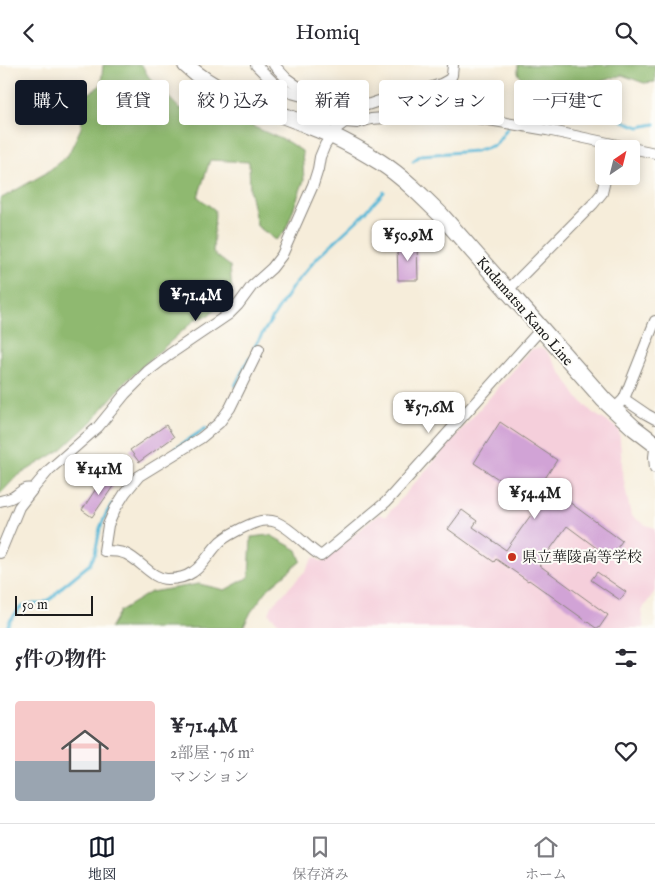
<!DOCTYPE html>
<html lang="ja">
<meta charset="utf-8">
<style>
:root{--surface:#fff;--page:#f7f7f7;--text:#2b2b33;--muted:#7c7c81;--line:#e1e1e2;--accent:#111827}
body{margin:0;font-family:"IM FELL English","Noto Serif JP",serif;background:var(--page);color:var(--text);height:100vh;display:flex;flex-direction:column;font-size:19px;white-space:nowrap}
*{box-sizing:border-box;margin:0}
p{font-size:16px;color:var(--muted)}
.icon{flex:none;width:28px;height:28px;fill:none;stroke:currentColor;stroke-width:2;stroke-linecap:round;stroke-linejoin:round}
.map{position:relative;height:563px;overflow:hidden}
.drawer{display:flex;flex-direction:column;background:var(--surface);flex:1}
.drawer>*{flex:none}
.hud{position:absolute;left:15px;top:15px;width:625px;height:45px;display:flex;gap:10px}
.needle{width:32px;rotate:35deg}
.fabs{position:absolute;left:595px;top:75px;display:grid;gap:10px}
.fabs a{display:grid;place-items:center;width:45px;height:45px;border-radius:5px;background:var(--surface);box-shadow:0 2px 12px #0003;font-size:25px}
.scale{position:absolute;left:15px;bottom:12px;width:78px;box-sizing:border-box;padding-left:5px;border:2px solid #1c1c1c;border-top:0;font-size:14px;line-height:18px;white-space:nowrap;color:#1c1c1c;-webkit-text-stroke:4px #fdfcf7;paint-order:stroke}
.price{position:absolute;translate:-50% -42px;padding:0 11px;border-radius:10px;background:#fff;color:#222;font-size:16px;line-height:32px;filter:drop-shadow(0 1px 2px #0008)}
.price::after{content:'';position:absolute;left:50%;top:30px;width:15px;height:11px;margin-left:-8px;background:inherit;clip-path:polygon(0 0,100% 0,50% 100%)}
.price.current{background:var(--accent);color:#fff}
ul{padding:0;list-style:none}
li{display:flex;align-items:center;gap:15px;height:125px;padding:0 15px}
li+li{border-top:1px solid var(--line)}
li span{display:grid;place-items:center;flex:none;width:140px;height:100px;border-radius:5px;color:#555}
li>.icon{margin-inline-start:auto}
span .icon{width:60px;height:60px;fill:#fffc;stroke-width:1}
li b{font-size:21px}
h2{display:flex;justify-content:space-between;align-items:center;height:60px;padding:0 15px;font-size:21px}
.pill{padding:0 18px;border-radius:5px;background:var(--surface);box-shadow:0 2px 12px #0003;font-size:18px;line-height:45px}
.pill.current{background:var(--accent);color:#fff}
header{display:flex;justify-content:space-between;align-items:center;height:65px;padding:0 15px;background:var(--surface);font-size:22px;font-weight:600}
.dock{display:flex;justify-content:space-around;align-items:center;height:70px;border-top:1px solid var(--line);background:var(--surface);font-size:14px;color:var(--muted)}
.dock a{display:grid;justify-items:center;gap:2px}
.dock .current{color:var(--accent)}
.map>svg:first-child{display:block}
.built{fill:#f5cfdb}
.forest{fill:#8fb970;stroke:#566a46}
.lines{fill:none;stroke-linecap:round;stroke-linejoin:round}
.stream{stroke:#5ab9d8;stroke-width:3}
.building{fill:#d1a3d6}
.street-casing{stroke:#89847b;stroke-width:12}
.primary-casing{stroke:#89847b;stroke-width:18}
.street{stroke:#fff;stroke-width:10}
.primary{stroke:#fff;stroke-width:16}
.poi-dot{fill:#c8321e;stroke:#fdfcf7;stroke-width:2}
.labels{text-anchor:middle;stroke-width:4;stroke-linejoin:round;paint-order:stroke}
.street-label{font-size:15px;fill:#1c1c1c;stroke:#fdfcf7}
.poi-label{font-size:15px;fill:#1c1c1c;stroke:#fdfcf7;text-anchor:start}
</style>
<header><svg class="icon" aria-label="back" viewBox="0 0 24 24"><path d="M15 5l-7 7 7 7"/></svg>Homiq<svg class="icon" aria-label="search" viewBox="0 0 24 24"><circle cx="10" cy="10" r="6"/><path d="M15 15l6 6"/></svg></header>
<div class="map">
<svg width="655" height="563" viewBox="0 0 655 563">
<rect width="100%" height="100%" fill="#fdfcf7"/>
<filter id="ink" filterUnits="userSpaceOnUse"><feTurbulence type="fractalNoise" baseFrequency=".02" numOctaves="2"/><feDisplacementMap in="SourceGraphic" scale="10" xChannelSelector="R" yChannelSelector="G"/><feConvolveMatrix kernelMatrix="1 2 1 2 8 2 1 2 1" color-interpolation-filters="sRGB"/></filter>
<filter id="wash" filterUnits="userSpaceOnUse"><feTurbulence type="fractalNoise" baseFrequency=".0096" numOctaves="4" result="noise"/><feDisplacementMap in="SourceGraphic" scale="20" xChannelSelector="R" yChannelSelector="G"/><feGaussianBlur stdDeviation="1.12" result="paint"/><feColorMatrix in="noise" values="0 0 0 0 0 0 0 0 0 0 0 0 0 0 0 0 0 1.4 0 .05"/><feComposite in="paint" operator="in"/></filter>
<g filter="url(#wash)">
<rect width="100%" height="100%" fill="#f6edda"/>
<path class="built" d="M 540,283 L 546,285 L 577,332 L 593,348 L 619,364 L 623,411 L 631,451 L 646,460 L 655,463 L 655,526 L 641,546 L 644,563 L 284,563 L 269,549 L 272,541 L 306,505 L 314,492 L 322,497 L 379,449 L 385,452 L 532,284 Z"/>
<g class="forest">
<path d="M 103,0 L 142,0 L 148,11 L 180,44 L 198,41 L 236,54 L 288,77 L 302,86 L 304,115 L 285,167 L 276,175 L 257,161 L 250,126 L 249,97 L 210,95 L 198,132 L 215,145 L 213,188 L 230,201 L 232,226 L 209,251 L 197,253 L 125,317 L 92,356 L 62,384 L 16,412 L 0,429 L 0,134 L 46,108 L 68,90 L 81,63 L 84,32 L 101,20 Z"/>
<path d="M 518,0 L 655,0 L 655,17 L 644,18 L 622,10 L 599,17 L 580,25 L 556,26 L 523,16 L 518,8 Z"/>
<path d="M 270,470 L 297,485 L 301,496 L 268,524 L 251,547 L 243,563 L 110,563 L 120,546 L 151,527 L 199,519 L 225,525 L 249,512 L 251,472 Z"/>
</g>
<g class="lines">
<g class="stream">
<path d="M 515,53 L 527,45 L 547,43 L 560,31 L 576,28 L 623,56 L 639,62 L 655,59"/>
<path d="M 413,96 L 421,90 L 475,86 L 495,80 L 508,62"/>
<path d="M 254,283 L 261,271 L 293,221 L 318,192 L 362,151 L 384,127"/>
<path d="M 235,321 L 249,293"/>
<path d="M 176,383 L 206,363"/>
<path d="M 7,563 L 9,557 L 20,543 L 28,539 L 41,539 L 52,533 L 63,521 L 90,499 L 95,489 L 100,463 L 106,449 L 112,439"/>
</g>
</g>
<g id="blocks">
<g class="building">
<path d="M 397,179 L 417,179 L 418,215 L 398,215 Z"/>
<path d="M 500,357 L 557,395 L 540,421 L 563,437 L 565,434 L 622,476 L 610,493 L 567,461 L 539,500 L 608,550 L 599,563 L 596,563 L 529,515 L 528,516 L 496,494 L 494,497 L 448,464 L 462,445 L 477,456 L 473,462 L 506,485 L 538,440 L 474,398 Z"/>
<path d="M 166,360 L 174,372 L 139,397 L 130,385 Z"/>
<path d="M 105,410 L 116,417 L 92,452 L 82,445 Z"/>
<path d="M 597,507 L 626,527 L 620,535 L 591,515 Z"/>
</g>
</g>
</g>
<g filter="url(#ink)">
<use href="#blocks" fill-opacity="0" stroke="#89847b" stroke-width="1"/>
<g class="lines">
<g class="street-casing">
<g id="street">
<path d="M 256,0 L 277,21 L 291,28 L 343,42 L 364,41 L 379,36 L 418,27 L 441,19 L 450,14 L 452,10 L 453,0"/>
<path d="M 274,0 L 286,13 L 307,28 L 309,33"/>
<path d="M 507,226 L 593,139 L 602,128 L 606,111"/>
<path d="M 259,284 L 230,343 L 219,358 L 201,373 L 139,411 L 125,428 L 115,444 L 108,460 L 104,486 C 111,486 120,486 126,489 C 140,495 153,515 168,514 C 176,514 186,512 193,507 C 204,500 209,488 218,479 C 224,471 248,460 257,457 C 262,455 271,455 276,457 C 293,464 305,481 321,491 L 386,437 L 541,264"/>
<path d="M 624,334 L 646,349 L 655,354"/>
<path d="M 613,345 L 624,334 L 655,256"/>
<path d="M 655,384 L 654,392 L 655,403"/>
<path d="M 0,436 C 4,435 9,434 13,432 C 20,428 23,422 33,424"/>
<path d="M 0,488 L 19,442 L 33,424 L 49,405 L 98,362 L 125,329 L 148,306 L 170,289 L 229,249 L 238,240 L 252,221 L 272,203 L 282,190 L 313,120 L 318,104 L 320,92 L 325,80 L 337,63 L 345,57 L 357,58 L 371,54 L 410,51 L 471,52 L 547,65 L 655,88"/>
</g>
</g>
<g class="primary-casing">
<path id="primary" d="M 186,0 C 221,33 269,43 312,62 C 336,71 359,84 380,97 C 402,111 423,132 441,150 L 604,335 L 634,363 L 655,379"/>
</g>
<use href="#street" class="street"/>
<use href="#primary" class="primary"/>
</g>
</g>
<circle class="poi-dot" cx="512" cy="492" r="5"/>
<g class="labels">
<g class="street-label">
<text transform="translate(525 246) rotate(49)" y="5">Kudamatsu Kano Line</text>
</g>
<g class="poi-label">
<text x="522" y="497">県立華陵高等学校</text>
</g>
</g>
</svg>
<div class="fabs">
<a><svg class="needle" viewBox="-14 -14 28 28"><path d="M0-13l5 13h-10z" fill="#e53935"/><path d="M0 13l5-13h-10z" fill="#7c7c81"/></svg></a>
</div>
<div class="scale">50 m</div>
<b class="price" style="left:408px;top:197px">¥50.9M</b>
<b class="price current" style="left:196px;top:257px">¥71.4M</b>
<b class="price" style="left:429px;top:369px">¥57.6M</b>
<b class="price" style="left:99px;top:431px">¥141M</b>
<b class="price" style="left:535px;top:455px">¥54.4M</b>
<div class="hud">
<a class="pill current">購入</a>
<a class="pill">賃貸</a>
<a class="pill">絞り込み</a>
<a class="pill">新着</a>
<a class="pill">マンション</a>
<a class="pill">一戸建て</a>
</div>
</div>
<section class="drawer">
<h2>5件の物件<svg class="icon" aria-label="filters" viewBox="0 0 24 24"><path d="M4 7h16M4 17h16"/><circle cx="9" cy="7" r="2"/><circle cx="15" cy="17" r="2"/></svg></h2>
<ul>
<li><span style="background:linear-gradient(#f6c9c9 60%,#9aa5b1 0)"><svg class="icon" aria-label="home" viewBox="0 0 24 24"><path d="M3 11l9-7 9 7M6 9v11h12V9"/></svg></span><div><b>¥71.4M</b><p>2部屋 · 76 m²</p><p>マンション</p></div><svg class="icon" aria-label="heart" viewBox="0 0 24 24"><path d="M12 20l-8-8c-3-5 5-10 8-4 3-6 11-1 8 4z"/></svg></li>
</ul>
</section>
<nav class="dock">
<a class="current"><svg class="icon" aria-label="map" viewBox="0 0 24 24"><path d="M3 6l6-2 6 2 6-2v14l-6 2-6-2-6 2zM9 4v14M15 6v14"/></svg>地図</a>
<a><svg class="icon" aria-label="saved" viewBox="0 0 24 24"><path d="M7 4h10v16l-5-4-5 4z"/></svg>保存済み</a>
<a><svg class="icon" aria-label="home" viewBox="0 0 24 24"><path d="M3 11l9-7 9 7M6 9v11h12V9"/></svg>ホーム</a>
</nav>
